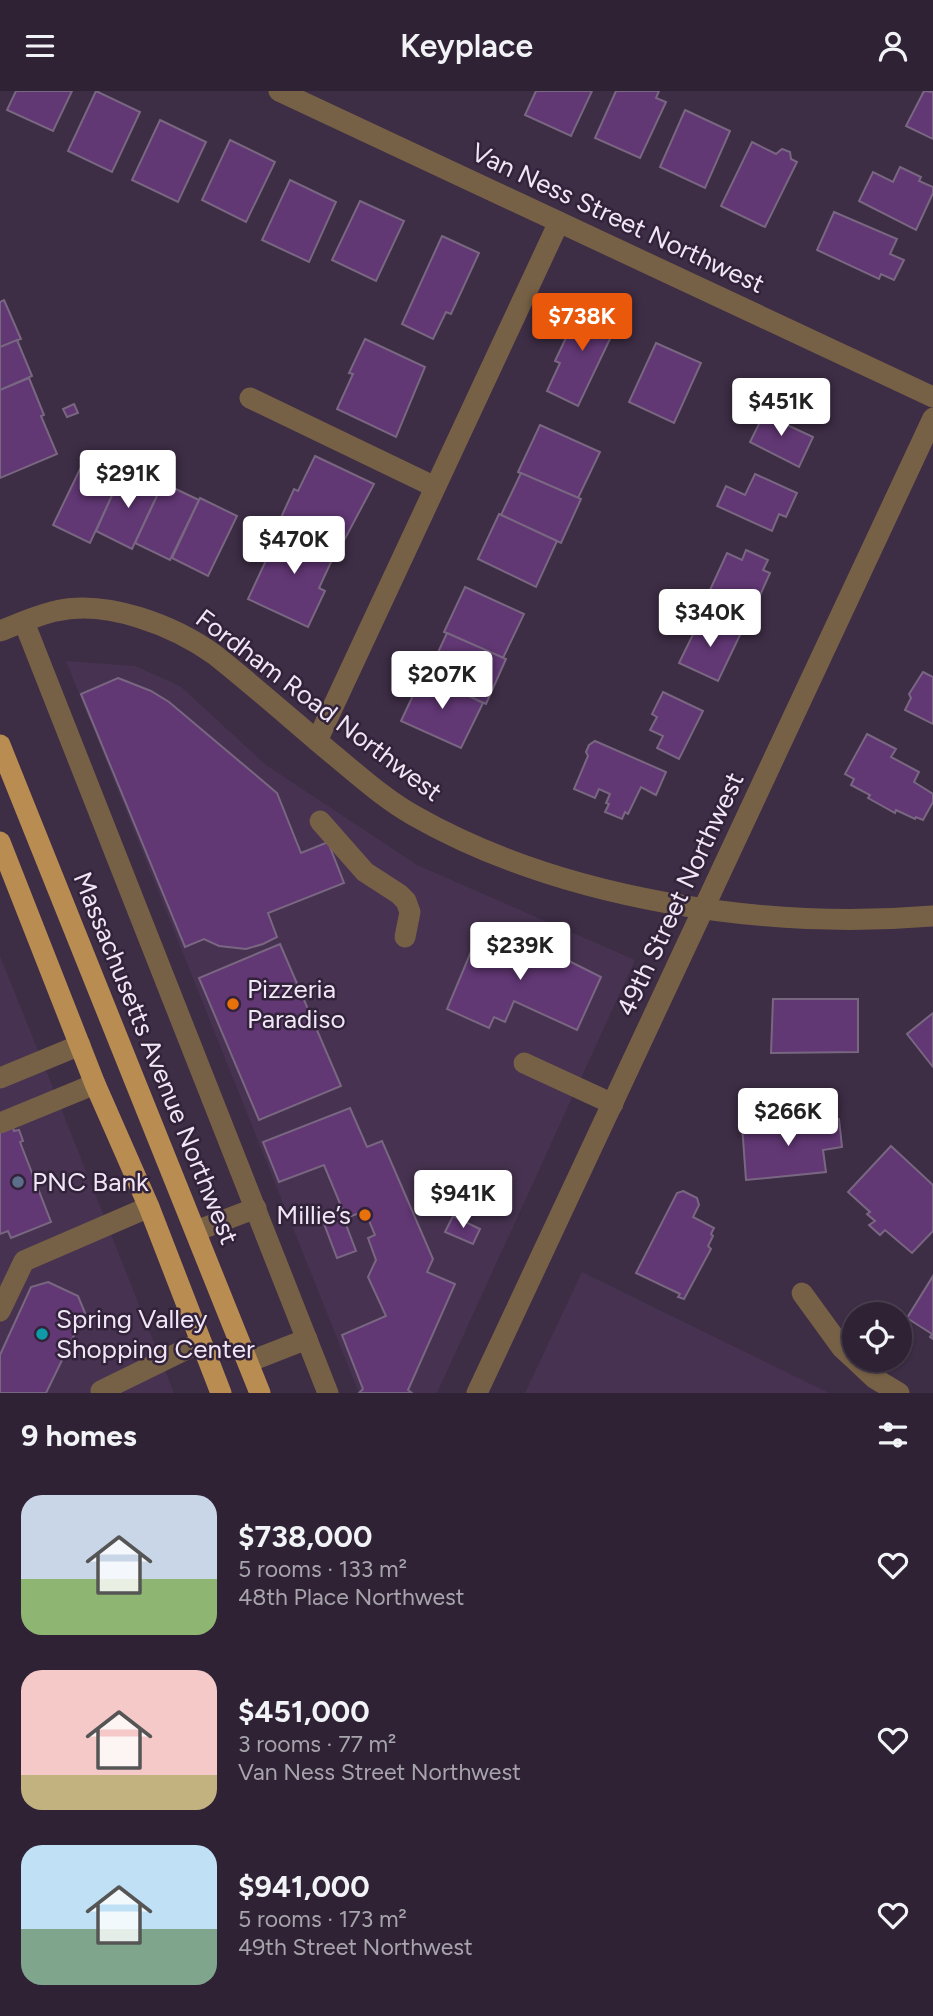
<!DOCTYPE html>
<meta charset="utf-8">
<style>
:root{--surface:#2e2234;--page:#362a3c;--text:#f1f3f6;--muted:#a7a4ac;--line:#493f4f;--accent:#ea580c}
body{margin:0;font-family:Figtree,sans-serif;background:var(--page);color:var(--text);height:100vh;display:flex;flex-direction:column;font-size:26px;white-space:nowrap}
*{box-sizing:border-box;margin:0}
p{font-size:23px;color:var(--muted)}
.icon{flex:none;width:38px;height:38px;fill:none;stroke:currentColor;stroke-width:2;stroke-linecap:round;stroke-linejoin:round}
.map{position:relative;height:1302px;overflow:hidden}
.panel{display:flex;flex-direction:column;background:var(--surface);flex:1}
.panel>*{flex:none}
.fabs{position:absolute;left:842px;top:1211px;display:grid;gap:14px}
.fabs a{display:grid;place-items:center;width:70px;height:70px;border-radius:50%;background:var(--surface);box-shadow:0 2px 5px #0004,0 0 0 2px var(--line);font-size:35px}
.price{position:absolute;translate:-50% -60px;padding:0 16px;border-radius:7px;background:#fff;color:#222;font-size:23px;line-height:46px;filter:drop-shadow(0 2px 4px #0008)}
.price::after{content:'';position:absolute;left:50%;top:42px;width:21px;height:16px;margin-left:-10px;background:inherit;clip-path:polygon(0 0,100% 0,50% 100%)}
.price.active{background:var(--accent);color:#fff}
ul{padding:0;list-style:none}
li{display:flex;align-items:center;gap:21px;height:175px;padding:0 21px}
li span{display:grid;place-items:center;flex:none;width:196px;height:140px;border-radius:21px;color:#555}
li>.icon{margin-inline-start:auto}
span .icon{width:84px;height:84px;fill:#fffc;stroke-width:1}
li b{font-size:30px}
h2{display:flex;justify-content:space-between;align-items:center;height:84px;padding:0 21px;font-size:30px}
header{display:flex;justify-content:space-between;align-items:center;height:91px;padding:0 21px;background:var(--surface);font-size:32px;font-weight:600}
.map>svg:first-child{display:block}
.built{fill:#473351}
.building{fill:#613774;stroke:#796782;stroke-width:2}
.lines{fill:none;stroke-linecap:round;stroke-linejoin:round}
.minor{stroke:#776146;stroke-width:21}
.major{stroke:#b98c52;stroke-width:21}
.food-dot{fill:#e8710a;stroke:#33233a;stroke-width:2.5}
.service-dot{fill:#5c6f8a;stroke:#33233a;stroke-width:2.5}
.culture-dot{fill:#0f9aa8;stroke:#33233a;stroke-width:2.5}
.labels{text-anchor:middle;stroke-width:5;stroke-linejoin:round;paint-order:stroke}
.street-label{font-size:26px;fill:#f0e6f6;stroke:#33233a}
.poi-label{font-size:26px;fill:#f0e6f6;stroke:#33233a;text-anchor:start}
</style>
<header><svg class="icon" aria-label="menu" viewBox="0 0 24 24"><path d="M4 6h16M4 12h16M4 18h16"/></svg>Keyplace<svg class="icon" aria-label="person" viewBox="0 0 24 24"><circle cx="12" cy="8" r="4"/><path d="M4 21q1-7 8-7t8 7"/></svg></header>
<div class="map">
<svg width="933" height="1302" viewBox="0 0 933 1302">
<rect width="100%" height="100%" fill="#3d2d45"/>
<g class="built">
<path d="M 66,570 L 135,575 L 180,595 L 266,674 L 417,774 L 635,869 L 437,1302 L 359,1302 Z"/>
<path d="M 0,865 L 51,992 L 174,1302 L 0,1302 Z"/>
<path d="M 582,1181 L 829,1302 L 525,1302 Z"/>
</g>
<g class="building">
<path d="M 16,0 L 72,0 L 53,40 L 7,19 Z"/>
<path d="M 96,0 L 140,21 L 112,81 L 68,60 Z"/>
<path d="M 536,0 L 592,0 L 571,45 L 525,24 Z"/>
<path d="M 616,0 L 659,0 L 656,7 L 666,11 L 640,67 L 595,47 Z"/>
<path d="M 924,0 L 933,1 L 933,48 L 906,35 Z"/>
<path d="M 685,19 L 730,40 L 705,97 L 660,76 Z"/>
<path d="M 160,29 L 206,51 L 178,111 L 132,89 Z"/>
<path d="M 230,49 L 275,71 L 246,131 L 202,109 Z"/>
<path d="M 752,51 L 776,63 L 782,58 L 790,61 L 791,68 L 797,71 L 765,136 L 721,115 Z"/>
<path d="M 900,76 L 921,86 L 919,90 L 933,96 L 933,102 L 916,139 L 859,110 L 873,81 L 893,91 Z"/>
<path d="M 290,89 L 336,111 L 309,171 L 262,149 Z"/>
<path d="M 360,110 L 404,130 L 376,190 L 332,169 Z"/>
<path d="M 834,121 L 897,148 L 890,163 L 904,169 L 894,189 L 881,183 L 879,188 L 817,159 Z"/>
<path d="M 442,145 L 479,162 L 451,223 L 446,221 L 433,248 L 402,233 Z"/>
<path d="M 4,209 L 21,248 L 0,256 L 0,211 Z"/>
<path d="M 583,211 L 619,229 L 578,315 L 547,300 L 560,272 L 555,270 Z"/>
<path d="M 365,248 L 425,276 L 396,346 L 337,318 L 353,283 L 349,282 Z"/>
<path d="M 17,249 L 32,285 L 0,299 L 0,256 Z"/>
<path d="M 656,252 L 701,272 L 674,332 L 629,311 Z"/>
<path d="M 29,287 L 44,324 L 41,325 L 57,363 L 0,387 L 0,299 Z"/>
<path d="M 74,313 L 78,322 L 67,326 L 63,318 Z"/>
<path d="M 767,317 L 786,326 L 783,332 L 813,346 L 799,376 L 750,351 Z"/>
<path d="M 540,334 L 600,361 L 578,407 L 518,381 Z"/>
<path d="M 315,365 L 374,393 L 339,459 L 279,431 L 294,398 L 298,400 Z"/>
<path d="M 81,376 L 117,394 L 90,452 L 53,434 Z"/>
<path d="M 123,380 L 160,398 L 132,458 L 96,440 Z"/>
<path d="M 521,382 L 581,408 L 561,452 L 501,424 Z"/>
<path d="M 755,383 L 797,402 L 786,426 L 779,423 L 772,440 L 717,415 L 726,395 L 745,404 Z"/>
<path d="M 163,392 L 199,409 L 170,469 L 135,452 Z"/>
<path d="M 200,407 L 237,425 L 208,485 L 172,467 Z"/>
<path d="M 499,423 L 557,450 L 536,496 L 478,468 Z"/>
<path d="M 283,433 L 337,458 L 319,497 L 325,500 L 308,536 L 248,508 Z"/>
<path d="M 746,459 L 768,469 L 763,479 L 770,482 L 748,531 L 722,519 L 728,507 L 710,499 L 727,462 L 742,469 Z"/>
<path d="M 465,496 L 524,523 L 503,567 L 444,541 Z"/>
<path d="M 702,525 L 740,544 L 718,590 L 679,572 Z"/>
<path d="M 447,542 L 506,568 L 486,613 L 427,585 Z"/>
<path d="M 923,581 L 933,586 L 933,633 L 905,619 L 911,607 L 909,603 Z"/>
<path d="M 423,583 L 483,612 L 461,657 L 401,630 Z"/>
<path d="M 118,587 L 151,600 L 169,611 L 277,702 L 301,762 L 328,751 L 344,792 L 268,822 L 277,846 L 263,853 L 246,858 L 219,855 L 204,848 L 185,856 L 81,603 Z"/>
<path d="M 663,601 L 703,620 L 679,668 L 657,657 L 663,645 L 650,639 L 657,626 L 652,623 Z"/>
<path d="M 867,643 L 896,658 L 891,666 L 919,681 L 914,691 L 933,703 L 933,711 L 923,729 L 916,726 L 915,728 L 896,719 L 895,722 L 868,707 L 870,704 L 851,694 L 854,688 L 845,683 Z"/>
<path d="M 595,650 L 666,681 L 656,704 L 641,696 L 628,723 L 625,721 L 622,728 L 605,721 L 609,713 L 606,712 L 610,703 L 599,698 L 595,707 L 574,698 L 588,665 L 586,661 L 589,654 Z"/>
<path d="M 483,832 L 522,850 L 523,847 L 601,886 L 577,939 L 514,910 L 505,931 L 494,926 L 489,937 L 447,918 Z"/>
<path d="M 280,853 L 341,995 L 259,1029 L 199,887 Z"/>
<path d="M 773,908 L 858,908 L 858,961 L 771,962 Z"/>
<path d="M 933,922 L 933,976 L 907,943 Z"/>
<path d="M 350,1017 L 367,1056 L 382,1050 L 433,1168 L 427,1181 L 455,1193 L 408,1299 L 412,1302 L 359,1302 L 363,1298 L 342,1244 L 386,1225 L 368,1186 L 376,1169 L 368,1147 L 375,1144 L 365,1120 L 346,1127 L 324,1074 L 279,1091 L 263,1051 Z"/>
<path d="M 839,1028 L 842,1056 L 823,1059 L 826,1081 L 746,1089 L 742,1034 L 769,1031 L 770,1035 Z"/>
<path d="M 12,1034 L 14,1040 L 19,1039 L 23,1050 L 20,1051 L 51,1131 L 11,1147 L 8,1140 L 0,1143 L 0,1039 Z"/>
<path d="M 891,1055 L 933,1094 L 933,1140 L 912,1162 L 885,1139 L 880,1144 L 869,1134 L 875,1130 L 867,1123 L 870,1121 L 848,1101 Z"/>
<path d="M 683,1100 L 697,1107 L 699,1114 L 693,1126 L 714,1137 L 711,1143 L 713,1145 L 708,1155 L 711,1158 L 684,1208 L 678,1206 L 680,1203 L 636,1182 L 677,1102 Z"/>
<path d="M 342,1123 L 356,1160 L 337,1167 L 323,1130 Z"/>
<path d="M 453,1125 L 480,1138 L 473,1153 L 445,1141 Z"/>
<path d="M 933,1185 L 933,1248 L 930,1246 L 932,1243 L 907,1227 Z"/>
<path d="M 48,1191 L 78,1205 L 85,1222 L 46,1302 L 0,1302 L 0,1264 L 31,1196 Z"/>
</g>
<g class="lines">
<g class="minor">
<path d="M 279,0 L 933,306"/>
<path d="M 250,307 L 435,396"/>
<path d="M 24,531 L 328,1302"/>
<path d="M 0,540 C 18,533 37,524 56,520 C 107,508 175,535 215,564 C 254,595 291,628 329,660 C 356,682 383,707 413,724 C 562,809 765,839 933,825"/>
<path d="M 317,650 L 559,131"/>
<path d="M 320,730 L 365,781 L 399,803 L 406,810 L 410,821 L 405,846"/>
<path d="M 524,972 L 613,1013"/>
<path d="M 0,987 L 80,954"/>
<path d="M 0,1032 L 95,993"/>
<path d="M 196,1140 L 256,1117"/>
<path d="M 802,1202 L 842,1257 L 854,1268"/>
<path d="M 0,1220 L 24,1170 L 149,1116"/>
<path d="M 855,1269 L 874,1287 L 899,1302"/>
<path d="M 248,1271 L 307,1248"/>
<path d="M 101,1300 L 201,1251"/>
<path d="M 477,1302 L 933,327"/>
</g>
<g class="major">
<path d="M 0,654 L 260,1302"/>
<path d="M 0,751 L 95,993 L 149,1116 L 221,1302"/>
</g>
</g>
<g class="food-dot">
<circle cx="233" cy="913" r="7"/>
<circle cx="365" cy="1124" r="7"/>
</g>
<circle class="service-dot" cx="18" cy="1091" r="7"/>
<circle class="culture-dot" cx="42" cy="1243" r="7"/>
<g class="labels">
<g class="street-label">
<text transform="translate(618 127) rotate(25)" y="9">Van Ness Street Northwest</text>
<text transform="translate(319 614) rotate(37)" y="9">Fordham Road Northwest</text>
<text transform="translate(680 803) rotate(-65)" y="9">49th Street Northwest</text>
<text transform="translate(156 967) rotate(68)" y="9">Massachusetts Avenue Northwest</text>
</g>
<g class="poi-label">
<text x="247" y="907">Pizzeria<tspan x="247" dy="30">Paradiso</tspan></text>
<text x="32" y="1100">PNC Bank</text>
<text x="351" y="1133" text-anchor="end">Millie’s</text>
<text x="56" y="1237">Spring Valley<tspan x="56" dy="30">Shopping Center</tspan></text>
</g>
</g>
</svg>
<div class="fabs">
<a><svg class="icon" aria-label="locate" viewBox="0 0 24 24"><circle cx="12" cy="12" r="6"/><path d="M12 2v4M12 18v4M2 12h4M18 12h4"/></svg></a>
</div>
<b class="price active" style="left:582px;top:262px">$738K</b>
<b class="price" style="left:781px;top:347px">$451K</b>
<b class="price" style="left:128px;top:419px">$291K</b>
<b class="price" style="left:294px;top:485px">$470K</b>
<b class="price" style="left:710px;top:558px">$340K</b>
<b class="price" style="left:442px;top:620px">$207K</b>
<b class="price" style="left:520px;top:891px">$239K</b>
<b class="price" style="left:788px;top:1057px">$266K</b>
<b class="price" style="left:463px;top:1139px">$941K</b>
</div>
<section class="panel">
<h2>9 homes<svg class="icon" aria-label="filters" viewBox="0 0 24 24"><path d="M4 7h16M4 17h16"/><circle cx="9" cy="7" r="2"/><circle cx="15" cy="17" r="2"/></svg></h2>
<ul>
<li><span style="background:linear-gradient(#c9d6e8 60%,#8fb573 0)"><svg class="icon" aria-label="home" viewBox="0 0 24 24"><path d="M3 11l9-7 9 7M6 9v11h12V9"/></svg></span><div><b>$738,000</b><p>5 rooms · 133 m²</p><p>48th Place Northwest</p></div><svg class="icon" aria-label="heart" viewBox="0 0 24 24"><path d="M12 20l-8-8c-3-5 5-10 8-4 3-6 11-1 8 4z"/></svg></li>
<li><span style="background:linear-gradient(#f6c9c9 75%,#c2b280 0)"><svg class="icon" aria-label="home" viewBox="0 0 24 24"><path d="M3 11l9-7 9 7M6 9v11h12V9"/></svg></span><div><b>$451,000</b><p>3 rooms · 77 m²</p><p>Van Ness Street Northwest</p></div><svg class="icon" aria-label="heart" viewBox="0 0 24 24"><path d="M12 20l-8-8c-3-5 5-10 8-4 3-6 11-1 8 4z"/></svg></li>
<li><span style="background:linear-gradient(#bfe0f5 60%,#7fa58c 0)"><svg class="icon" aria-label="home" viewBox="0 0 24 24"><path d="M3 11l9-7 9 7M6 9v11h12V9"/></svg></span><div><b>$941,000</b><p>5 rooms · 173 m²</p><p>49th Street Northwest</p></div><svg class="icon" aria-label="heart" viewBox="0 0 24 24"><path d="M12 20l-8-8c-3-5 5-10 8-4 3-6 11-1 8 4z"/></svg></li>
</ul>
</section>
